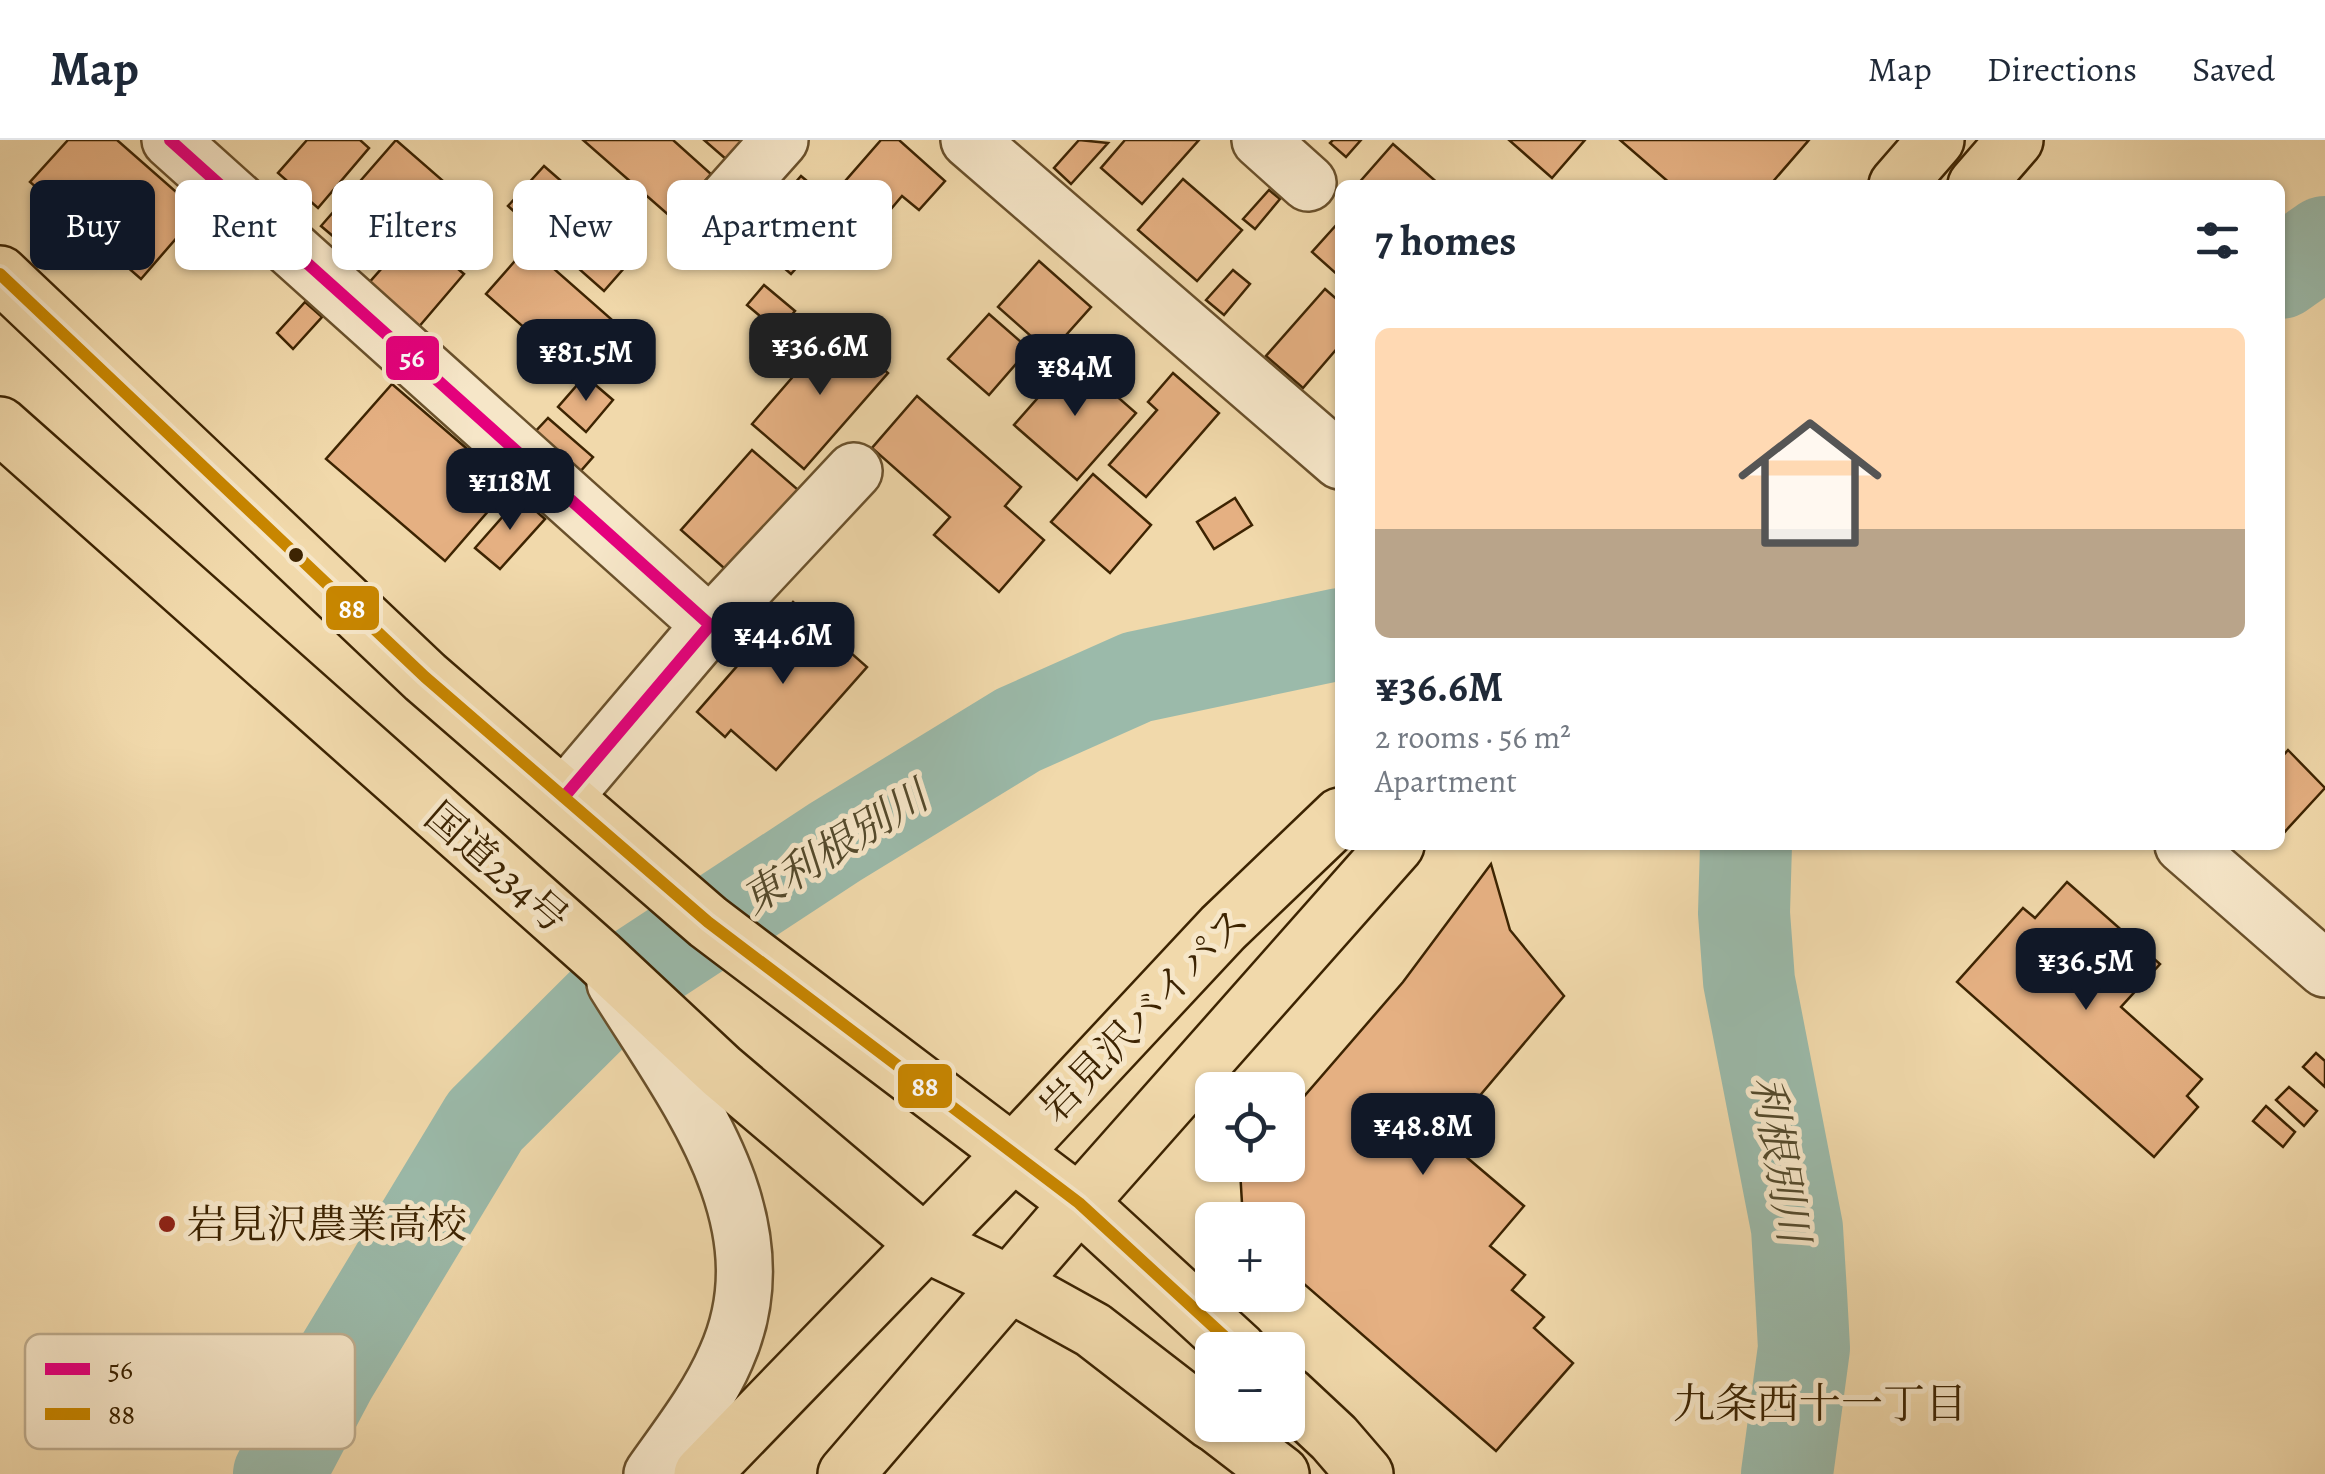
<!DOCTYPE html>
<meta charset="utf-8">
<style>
:root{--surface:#fff;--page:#f6f6f7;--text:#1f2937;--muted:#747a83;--line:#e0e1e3;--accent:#111827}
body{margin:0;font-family:Alegreya,"Noto Serif JP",serif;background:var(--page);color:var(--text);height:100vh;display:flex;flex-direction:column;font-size:38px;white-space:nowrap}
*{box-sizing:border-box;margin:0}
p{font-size:32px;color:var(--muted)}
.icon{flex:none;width:55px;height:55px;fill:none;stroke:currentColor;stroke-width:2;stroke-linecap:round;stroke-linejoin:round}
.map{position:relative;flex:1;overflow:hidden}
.sheet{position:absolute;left:1335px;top:40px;width:950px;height:670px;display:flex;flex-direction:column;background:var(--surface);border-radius:15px;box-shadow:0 2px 8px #0004}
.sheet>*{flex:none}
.hud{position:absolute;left:30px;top:40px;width:950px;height:90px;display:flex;gap:20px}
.buttons{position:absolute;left:1195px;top:932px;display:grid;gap:20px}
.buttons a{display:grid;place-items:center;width:110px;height:110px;border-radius:15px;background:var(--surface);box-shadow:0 2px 8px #0004;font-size:50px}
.price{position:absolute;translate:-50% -85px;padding:0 22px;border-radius:20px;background:var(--accent);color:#fff;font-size:32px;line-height:65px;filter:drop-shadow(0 2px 5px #0008)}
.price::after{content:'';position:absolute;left:50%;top:60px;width:30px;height:22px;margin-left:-15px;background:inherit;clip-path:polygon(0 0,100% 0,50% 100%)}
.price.active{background:#222;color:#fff}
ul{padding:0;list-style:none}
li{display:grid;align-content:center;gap:20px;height:530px;padding:0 40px}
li+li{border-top:2px solid var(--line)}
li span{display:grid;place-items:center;height:310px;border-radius:15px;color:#555}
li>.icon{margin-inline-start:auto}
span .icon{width:180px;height:180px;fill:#fffc;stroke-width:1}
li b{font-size:42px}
h2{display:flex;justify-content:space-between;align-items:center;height:120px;padding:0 40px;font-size:42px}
.pill{padding:0 35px;border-radius:15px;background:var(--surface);box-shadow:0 2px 8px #0004;font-size:35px;line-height:90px}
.pill.active{background:var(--accent);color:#fff}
header{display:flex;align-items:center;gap:60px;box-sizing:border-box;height:140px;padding:0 50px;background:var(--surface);border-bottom:2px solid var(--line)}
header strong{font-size:48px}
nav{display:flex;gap:55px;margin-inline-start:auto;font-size:35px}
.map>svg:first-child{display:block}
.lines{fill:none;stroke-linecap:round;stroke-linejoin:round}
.river{stroke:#9bbaaa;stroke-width:92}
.building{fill:#e5b082;stroke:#3d2402;stroke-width:2.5}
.minor-casing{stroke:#6a512c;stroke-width:60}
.major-casing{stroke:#3d2402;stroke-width:60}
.highway-casing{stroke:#3d2402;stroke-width:60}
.minor{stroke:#f6e6c8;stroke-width:55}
.major{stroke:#f1d9ab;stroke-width:55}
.highway{stroke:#f1d9ab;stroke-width:55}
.bus-1-casing{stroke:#f6e6c8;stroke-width:20}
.bus-2-casing{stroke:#f6e6c8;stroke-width:20}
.bus-1{stroke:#e5007d;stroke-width:12}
.bus-2{stroke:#c88600;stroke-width:12}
.bus-dot{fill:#3d2402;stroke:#f6e6c8;stroke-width:4}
.poi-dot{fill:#8f2418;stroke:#f6e6c8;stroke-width:4}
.labels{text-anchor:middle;stroke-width:10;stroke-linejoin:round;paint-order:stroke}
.street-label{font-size:40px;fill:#3d2402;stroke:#f6e6c8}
.poi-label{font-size:40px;fill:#3d2402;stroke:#f6e6c8;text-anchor:start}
.water-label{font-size:42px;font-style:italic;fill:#544a2c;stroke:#f6e6c8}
.neighbourhood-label{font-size:42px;fill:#3d2402;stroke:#f6e6c8}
.key{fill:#f6e6c8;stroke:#beac8d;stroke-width:2.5}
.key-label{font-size:28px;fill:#3d2402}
.line-badge{stroke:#f6e6c8;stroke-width:4}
.badge-label{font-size:28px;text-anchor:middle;font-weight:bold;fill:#fff}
</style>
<header>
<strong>Map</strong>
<nav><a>Map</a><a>Directions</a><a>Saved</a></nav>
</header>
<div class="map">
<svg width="2325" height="1334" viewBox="0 0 2325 1334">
<rect width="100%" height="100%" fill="#f1d9ab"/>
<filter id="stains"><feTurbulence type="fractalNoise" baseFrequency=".002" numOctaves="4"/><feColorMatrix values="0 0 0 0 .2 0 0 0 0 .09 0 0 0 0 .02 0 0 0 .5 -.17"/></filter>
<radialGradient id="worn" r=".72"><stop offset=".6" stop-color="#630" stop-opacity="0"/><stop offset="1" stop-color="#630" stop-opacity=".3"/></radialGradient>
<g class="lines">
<g class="river">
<path d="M 2280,133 L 2325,102"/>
<path d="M 1746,705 L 1744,773 L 1749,841 L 1797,1088 L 1801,1153 L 1804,1208 L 1787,1334"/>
<path d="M 279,1334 L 331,1236 L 485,981 L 631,836 L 835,702 L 1018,590 L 1137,537 L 1340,494"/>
</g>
</g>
<g class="building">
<path d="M 68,0 L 117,0 L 199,72 L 141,139 L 30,42 Z"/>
<path d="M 307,0 L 360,0 L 369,8 L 318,68 L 278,33 Z"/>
<path d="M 396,0 L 442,40 L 367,125 L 321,86 Z"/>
<path d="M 583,0 L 673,0 L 711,34 L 672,78 Z"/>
<path d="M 704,0 L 745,0 L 727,20 Z"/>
<path d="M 881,0 L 899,0 L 945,41 L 919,70 L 902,56 L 880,82 L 840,47 Z"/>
<path d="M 1079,0 L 1108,3 L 1071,44 L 1054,28 Z"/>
<path d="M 1125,0 L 1199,0 L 1142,64 L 1101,28 Z"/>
<path d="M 1333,0 L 1361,0 L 1346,17 L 1330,3 Z"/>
<path d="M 1509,0 L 1585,0 L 1552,38 Z"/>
<path d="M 1620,0 L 1809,0 L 1770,45 L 1672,45 Z"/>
<path d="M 1393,4 L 1440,45 L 1357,45 Z"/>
<path d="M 544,26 L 640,110 L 604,151 L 508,66 Z"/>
<path d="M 801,36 L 845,73 L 791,134 L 748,97 Z"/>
<path d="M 1183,39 L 1242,90 L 1197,141 L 1138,90 Z"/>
<path d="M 453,48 L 489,80 L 451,123 L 464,134 L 417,189 L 367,145 Z"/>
<path d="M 1269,50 L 1280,59 L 1255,89 L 1243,79 Z"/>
<path d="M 1338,83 L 1340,85 L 1340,137 L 1312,112 Z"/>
<path d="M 528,106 L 619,186 L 577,234 L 486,154 Z"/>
<path d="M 1039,121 L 1091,167 L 1050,213 L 998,167 Z"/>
<path d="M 1233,130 L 1250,144 L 1224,175 L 1206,160 Z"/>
<path d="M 764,145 L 795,171 L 778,191 L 747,165 Z"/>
<path d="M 1325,149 L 1340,162 L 1340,205 L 1303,248 L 1266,216 Z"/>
<path d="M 305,162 L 322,177 L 293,209 L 277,193 Z"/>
<path d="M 989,174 L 1029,209 L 989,255 L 948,219 Z"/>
<path d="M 836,187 L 888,233 L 804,329 L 752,284 Z"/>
<path d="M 1073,218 L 1136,273 L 1077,340 L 1014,285 Z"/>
<path d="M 1173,233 L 1219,273 L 1146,357 L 1109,325 L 1157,270 L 1148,262 Z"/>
<path d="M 585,236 L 613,260 L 586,292 L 558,267 Z"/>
<path d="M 392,244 L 510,346 L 445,421 L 326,319 Z"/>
<path d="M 917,256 L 1021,347 L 1005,366 L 1044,400 L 999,452 L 934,395 L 950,377 L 872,308 Z"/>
<path d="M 548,278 L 593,317 L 579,333 L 534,293 Z"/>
<path d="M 752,310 L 804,355 L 733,436 L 681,390 Z"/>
<path d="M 1093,334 L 1151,385 L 1110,433 L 1051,382 Z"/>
<path d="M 520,357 L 545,379 L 500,429 L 475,408 Z"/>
<path d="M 1235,358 L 1252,385 L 1214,409 L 1197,382 Z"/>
<path d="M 793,462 L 867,527 L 776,630 L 731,590 L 725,597 L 697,572 Z"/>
<path d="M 2288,610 L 2325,648 L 2280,697 L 2280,619 Z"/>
<path d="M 1491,724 L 1510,790 L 1564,856 L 1444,998 L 1524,1066 L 1490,1106 L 1525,1135 L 1512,1150 L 1544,1177 L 1534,1188 L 1573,1223 L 1496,1311 L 1288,1130 L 1288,1080 L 1243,1080 L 1240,1030 L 1244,1025 L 1288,1025 L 1288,975 L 1403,842 Z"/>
<path d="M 2067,742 L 2160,824 L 2121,867 L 2202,939 L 2187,956 L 2198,967 L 2154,1017 L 1957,842 L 2023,768 L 2035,778 Z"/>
<path d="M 2316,913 L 2325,921 L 2325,947 L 2303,927 Z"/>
<path d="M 2289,947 L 2317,971 L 2304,986 L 2276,960 Z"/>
<path d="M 2266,966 L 2295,992 L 2283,1007 L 2253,981 Z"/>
</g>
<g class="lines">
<g class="minor-casing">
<g id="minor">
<path d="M 170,0 L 710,485 L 564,657"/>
<path d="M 969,0 L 1340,321"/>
<path d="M 1260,0 L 1308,43"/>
<path d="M 714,74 L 780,0"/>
<path d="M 710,485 L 854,331"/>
<path d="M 2183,705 L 2325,829"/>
<path d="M 615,843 C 683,953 787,1081 726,1217 C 708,1259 678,1297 652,1334"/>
</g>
</g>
<g class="major-casing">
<g id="major">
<path d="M 1079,1063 L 1239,1210"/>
<path d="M 1010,1144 L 1093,1190 L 1212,1282"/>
<path d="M 1288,1255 L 1334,1298 L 1365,1334"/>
<path d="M 1217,1285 L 1281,1334"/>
</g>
</g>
<g class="highway-casing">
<g id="highway">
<path d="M 1897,45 L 1936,0"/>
<path d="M 1976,45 L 2015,0"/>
<path d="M 0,134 L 425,537 L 708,782 L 1079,1063"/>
<path d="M 0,285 L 599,817 L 721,931 L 924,1103 L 1010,1144"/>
<path d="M 702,1334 L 1012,1014 L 1223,788 L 1340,676"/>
<path d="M 846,1334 L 1079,1063 L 1396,705"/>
</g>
</g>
<use href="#minor" class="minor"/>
<use href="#major" class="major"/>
<use href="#highway" class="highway"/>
<g class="bus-1-casing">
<path id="bus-1" d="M 170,0 L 710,485 L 564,657"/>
</g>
<g class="bus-2-casing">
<path id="bus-2" d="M 0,134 L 425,537 L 708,782 L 1079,1063 L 1239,1210"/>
</g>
<use href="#bus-1" class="bus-1"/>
<use href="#bus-2" class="bus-2"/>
</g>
<circle class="bus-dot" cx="296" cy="415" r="9"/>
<circle class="poi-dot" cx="167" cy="1084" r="10"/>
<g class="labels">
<g class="street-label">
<text transform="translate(497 727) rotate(41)" y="14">国道234号</text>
<text transform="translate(1144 874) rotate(-46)" y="14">岩見沢バイパス</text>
</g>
<g class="poi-label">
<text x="187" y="1098">岩見沢農業高校</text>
</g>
<g class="water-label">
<text transform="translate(834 707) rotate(-32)" y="15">東利根別川</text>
<text transform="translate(1781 1019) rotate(80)" y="15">利根別川</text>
</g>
<g class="neighbourhood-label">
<text x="1820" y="1278">九条西十一丁目</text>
</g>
</g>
<rect x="25" y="1194" width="330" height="115" rx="15" class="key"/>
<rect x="45" y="1223" width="45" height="12" fill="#e5007d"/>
<rect x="45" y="1268" width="45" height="12" fill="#c88600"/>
<g class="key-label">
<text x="108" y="1239">56</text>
<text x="108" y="1284">88</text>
</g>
<g class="line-badge">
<rect x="384" y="194" width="57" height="48" rx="10" fill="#e5007d"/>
<rect x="324" y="444" width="57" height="48" rx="10" fill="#c88600"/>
<rect x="896" y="922" width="58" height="48" rx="10" fill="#c88600"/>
</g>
<g class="badge-label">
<text x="412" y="227">56</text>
<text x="352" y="478">88</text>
<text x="925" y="956">88</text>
</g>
<rect width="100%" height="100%" filter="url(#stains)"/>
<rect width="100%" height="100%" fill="url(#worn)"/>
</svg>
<div class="buttons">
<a><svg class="icon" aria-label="locate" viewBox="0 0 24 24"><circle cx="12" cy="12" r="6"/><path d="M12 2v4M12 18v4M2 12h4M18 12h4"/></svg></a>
<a>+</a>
<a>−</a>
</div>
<b class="price active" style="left:820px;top:258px">¥36.6M</b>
<b class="price" style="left:586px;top:264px">¥81.5M</b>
<b class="price" style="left:1075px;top:279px">¥84M</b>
<b class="price" style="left:510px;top:393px">¥118M</b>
<b class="price" style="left:783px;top:547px">¥44.6M</b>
<b class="price" style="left:2086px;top:873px">¥36.5M</b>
<b class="price" style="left:1423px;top:1038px">¥48.8M</b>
<div class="hud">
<a class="pill active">Buy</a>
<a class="pill">Rent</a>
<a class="pill">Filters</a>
<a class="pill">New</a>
<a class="pill">Apartment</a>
</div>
<section class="sheet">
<h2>7 homes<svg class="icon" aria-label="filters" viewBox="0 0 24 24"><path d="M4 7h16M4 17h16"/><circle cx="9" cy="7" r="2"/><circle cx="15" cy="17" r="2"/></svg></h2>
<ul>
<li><span style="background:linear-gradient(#ffd9b3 65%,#b9a48a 0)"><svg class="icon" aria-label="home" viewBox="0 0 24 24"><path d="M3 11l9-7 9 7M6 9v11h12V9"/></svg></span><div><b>¥36.6M</b><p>2 rooms · 56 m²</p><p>Apartment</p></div></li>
</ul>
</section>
</div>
